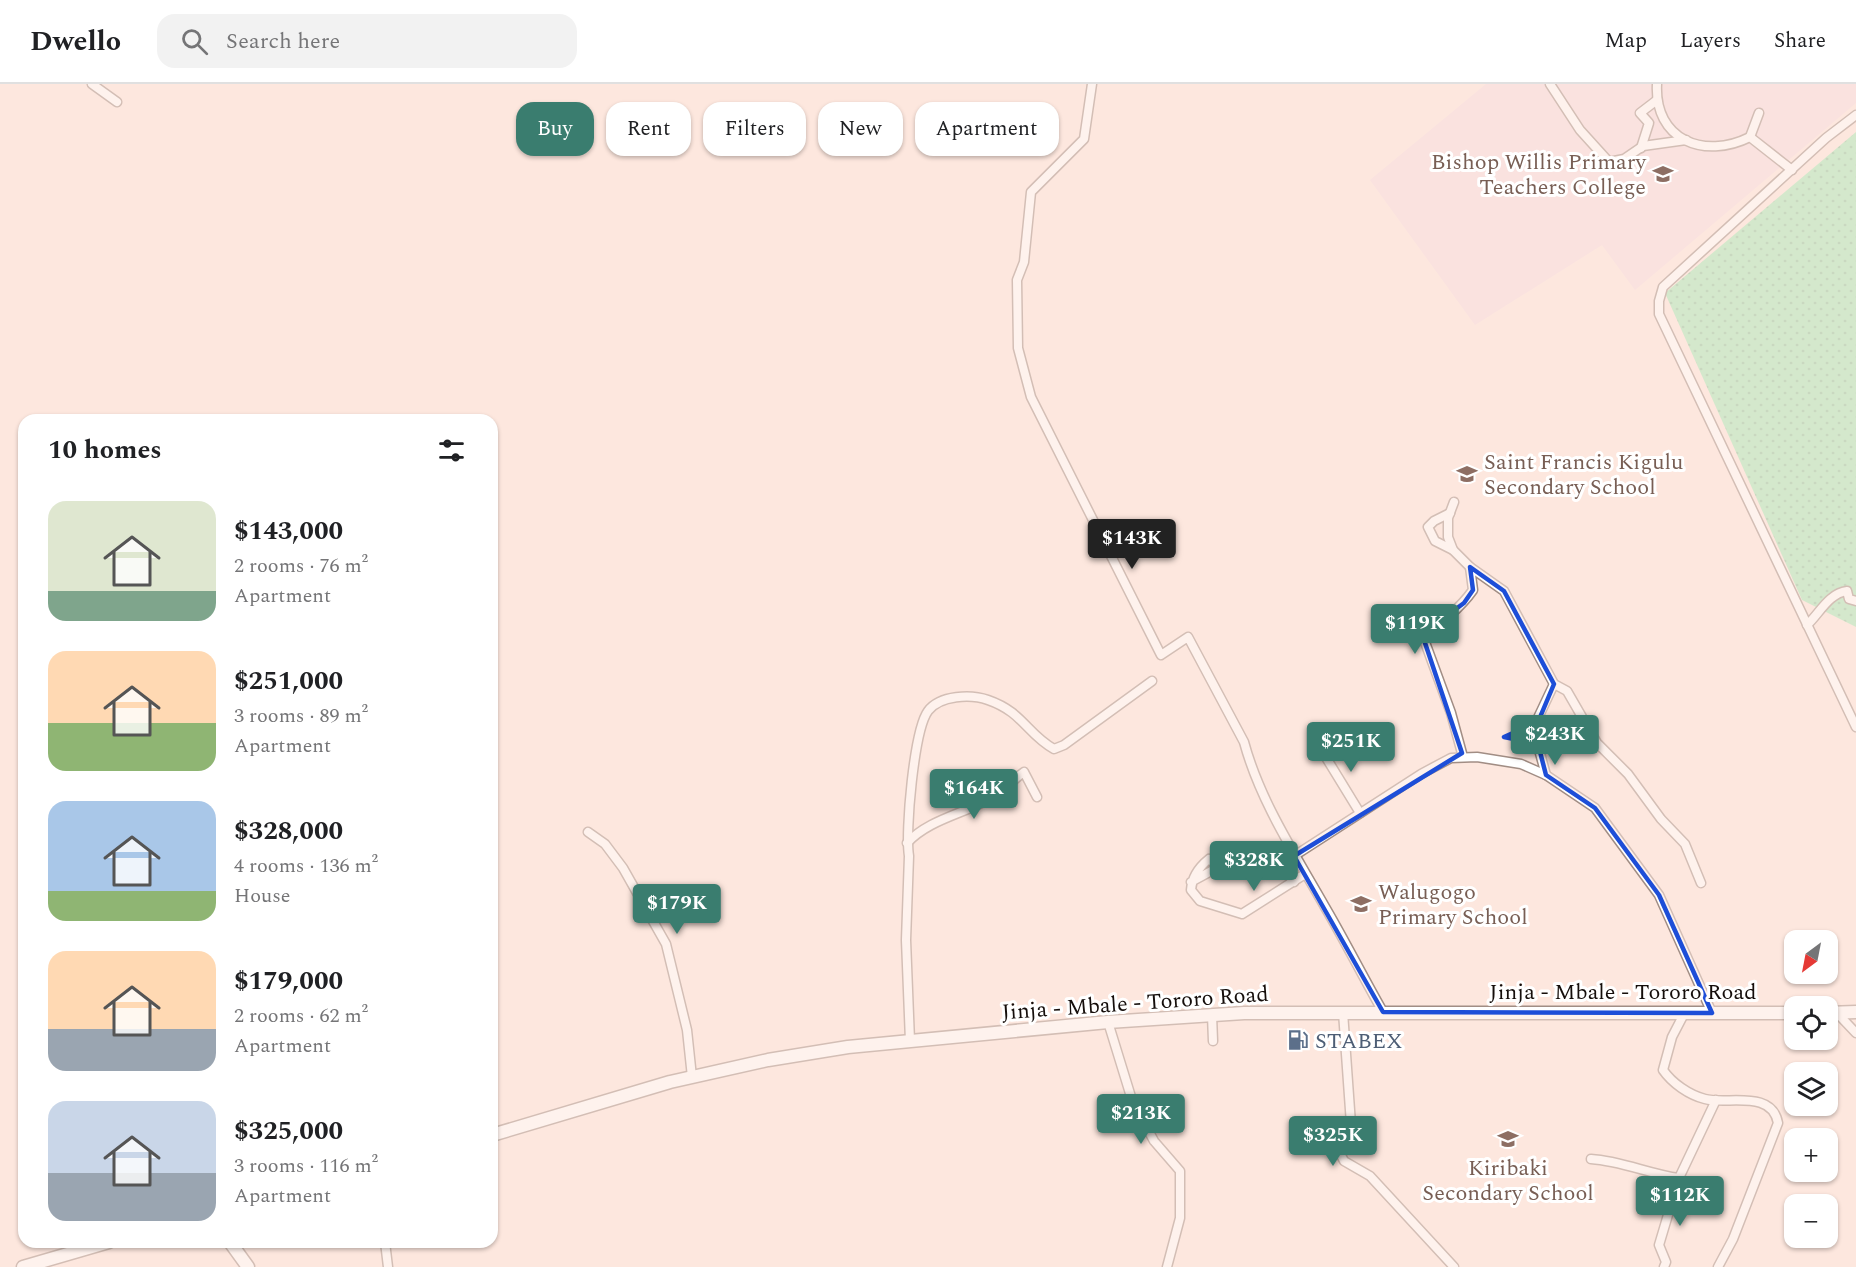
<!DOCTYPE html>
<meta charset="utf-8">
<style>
:root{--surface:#fff;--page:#f2f2f2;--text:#202124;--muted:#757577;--line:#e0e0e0;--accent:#3a7d6f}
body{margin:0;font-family:Spectral,serif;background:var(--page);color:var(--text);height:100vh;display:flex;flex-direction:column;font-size:22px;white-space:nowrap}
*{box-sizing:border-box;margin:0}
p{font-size:20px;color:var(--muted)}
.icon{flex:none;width:33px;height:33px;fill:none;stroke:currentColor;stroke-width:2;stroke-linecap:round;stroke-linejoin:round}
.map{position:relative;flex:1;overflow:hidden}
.side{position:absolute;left:18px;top:330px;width:480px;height:834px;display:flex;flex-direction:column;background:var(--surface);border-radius:18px;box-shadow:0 2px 4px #0004}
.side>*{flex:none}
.top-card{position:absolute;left:516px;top:18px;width:570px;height:54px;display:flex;gap:12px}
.needle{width:39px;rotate:212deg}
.fabs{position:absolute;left:1784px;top:846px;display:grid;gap:12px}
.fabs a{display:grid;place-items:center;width:54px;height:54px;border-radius:12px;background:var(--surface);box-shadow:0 2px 4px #0004;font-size:30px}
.price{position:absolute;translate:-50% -51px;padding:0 14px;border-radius:6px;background:var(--accent);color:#fff;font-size:20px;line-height:39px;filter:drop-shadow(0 2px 3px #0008)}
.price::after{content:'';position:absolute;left:50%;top:36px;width:18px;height:14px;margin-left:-9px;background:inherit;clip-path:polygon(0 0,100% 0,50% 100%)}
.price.active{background:#222;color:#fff}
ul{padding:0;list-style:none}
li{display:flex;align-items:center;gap:18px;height:150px;padding:0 30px}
li span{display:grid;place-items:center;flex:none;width:168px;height:120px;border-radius:18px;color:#555}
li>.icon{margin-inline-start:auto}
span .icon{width:72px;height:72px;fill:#fffc;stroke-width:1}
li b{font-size:26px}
h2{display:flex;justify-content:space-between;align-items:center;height:72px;padding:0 30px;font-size:26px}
.chip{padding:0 21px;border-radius:18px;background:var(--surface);box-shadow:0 2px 4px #0004;font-size:21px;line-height:54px}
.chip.active{background:var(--accent);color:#fff}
header{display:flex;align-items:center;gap:36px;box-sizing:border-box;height:84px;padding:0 30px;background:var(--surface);border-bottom:2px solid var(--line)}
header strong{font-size:28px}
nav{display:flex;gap:33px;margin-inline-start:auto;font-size:21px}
.search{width:420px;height:54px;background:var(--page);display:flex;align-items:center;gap:15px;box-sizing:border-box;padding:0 21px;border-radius:18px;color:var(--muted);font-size:22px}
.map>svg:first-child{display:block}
.education{fill:#f5dbe0}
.grass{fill:url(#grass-dots)}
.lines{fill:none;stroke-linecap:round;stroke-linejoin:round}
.street-casing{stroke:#a18d84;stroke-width:11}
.secondary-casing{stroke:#a18d84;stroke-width:15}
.primary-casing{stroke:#a18d84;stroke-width:15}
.street{stroke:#fff;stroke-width:8}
.secondary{stroke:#fff;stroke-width:12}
.primary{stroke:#fff;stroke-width:12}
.marked{fill:none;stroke:#1d4ed8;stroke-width:4.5;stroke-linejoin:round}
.labels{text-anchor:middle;stroke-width:6;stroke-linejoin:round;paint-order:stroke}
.education-label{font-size:22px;fill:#785e54;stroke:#fff;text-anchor:start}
.street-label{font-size:22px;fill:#150e0b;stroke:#fff}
.service-label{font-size:22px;fill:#4e5e75;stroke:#fff;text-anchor:start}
</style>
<header>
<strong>Dwello</strong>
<div class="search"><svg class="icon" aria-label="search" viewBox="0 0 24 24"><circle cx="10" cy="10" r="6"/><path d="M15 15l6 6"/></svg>Search here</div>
<nav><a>Map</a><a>Layers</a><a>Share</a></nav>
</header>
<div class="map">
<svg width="1856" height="1183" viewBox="0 0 1856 1183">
<defs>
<pattern id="grass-dots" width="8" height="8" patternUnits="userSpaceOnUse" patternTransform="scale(1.5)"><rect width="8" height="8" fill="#a3e8b6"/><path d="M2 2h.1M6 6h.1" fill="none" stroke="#8bc69b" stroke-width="1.8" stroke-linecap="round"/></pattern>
</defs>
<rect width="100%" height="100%" fill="#fde7de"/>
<path class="education" d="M 1486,0 L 1856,0 L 1856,19 L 1635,206 L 1602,161 L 1475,241 L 1370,96 Z"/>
<path class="grass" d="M 1856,48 L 1856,543 L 1802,516 L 1665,209 Z"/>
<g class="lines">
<g class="street-casing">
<g id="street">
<path d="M 92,0 L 117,18"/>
<path d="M 1092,0 L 1084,55 L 1031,108 L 1024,178 L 1017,196 L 1018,264 L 1031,313 L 1161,571 L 1188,553 L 1244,658 C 1260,717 1295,770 1325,823 C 1345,857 1363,893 1383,928"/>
<path d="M 1550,0 L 1580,46 L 1609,78 L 1624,75 L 1643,62 L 1686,56"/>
<path d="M 1657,0 C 1654,56 1704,76 1750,53 L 1792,86"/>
<path d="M 1856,31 L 1826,54 L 1663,203 L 1659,217 L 1659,230 L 1856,643"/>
<path d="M 1750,53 L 1759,29"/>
<path d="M 1641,64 L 1649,39 L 1640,29 L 1657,16"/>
<path d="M 1454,418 L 1448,434 L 1448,453 L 1453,466 L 1470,483 L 1504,507 L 1554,600 L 1567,607 L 1597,659 L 1628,690 L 1661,735 L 1685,760 L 1701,799"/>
<path d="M 1450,429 L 1434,437 L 1428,443 L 1435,457 L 1453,466"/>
<path d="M 1807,541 C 1819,530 1829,509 1847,507 L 1849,515 L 1856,517"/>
<path d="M 1538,638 L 1525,647 L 1527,654 L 1538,660"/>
<path d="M 1319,662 L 1360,729"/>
<path d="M 1463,673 L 1451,629 L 1422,550 C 1426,538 1440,538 1450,531 C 1459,523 1466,516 1473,506 L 1470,483"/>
<path d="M 1546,691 L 1538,662 L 1537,636 L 1554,600"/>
<path d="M 588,748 L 605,760 L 623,784 L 666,860 L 687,946 L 692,993"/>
<path d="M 907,759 C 931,733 971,729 999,709 C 1008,703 1015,694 1024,688 L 1037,713"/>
<path d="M 1294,772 L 1421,690 L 1451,674 L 1477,673 L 1521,680 L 1546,691 L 1595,724 L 1659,811 L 1712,929"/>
<path d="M 1283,785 L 1294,798"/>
<path d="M 1191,798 L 1215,785 L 1216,781 L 1209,775 C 1199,783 1192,792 1191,806 L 1200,817 L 1242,830 L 1305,790"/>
<path d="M 1343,928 L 1351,1040 L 1341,1071 L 1344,1077 L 1370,1092 L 1454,1183"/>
<path d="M 1685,928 L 1672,953 L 1663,986 C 1672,999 1689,1011 1705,1015 C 1727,1021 1772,1005 1778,1039 L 1733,1155 L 1718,1183"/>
<path d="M 1837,929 L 1856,949"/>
<path d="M 1212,931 L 1213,957"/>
<path d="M 1108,938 L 1132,1016 L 1154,1057 L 1180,1087 L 1180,1134 L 1167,1183"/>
<path d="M 910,957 L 906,856 L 909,772 C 905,748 914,646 928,627 C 940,611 971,610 988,616 C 1023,628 1027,650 1054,665 L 1064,661 L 1152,597"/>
<path d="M 1591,1075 C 1622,1077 1649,1090 1679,1094 L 1716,1016"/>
<path d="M 385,1158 L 388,1183"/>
<path d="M 1664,1183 L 1666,1178 L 1659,1161 L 1679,1094"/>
</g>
</g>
<g class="secondary-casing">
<path id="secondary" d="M 230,1158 L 248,1183"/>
</g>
<g class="primary-casing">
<g id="primary">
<path d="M 1827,929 L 1856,928"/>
<path d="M 492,1051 L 670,998 L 768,976 L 848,963 L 1108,938 L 1244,929 L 1794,929"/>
<path d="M 23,1183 L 109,1158"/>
</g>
</g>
<use href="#street" class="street"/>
<use href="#secondary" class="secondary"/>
<use href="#primary" class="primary"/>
</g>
<path d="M0 0H1856V1183H0ZM 1470,483 L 1504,507 L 1554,600 L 1538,638 L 1504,653 L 1538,660 L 1546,691 L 1595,724 L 1659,811 L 1712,929 L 1383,928 L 1294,772 L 1462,669 L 1422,550 L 1464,519 L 1473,506 Z" fill="#fde7de" fill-opacity=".55" fill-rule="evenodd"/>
<path class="marked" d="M 1470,483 L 1504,507 L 1554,600 L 1538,638 L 1504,653 L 1538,660 L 1546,691 L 1595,724 L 1659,811 L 1712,929 L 1383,928 L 1294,772 L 1462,669 L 1422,550 L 1464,519 L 1473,506 Z"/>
<defs>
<g id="school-bare" transform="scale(1.62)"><path d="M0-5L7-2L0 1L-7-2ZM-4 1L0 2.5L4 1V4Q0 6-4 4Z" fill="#8d6e63" stroke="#fff" stroke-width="2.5" paint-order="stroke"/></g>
<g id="fuel-bare" transform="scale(1.62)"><path d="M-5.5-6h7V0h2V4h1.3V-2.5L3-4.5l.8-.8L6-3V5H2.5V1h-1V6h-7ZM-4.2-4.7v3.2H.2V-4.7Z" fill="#5c6f8a" stroke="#fff" stroke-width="2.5" paint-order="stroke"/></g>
</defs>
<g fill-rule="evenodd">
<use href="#school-bare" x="1663" y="90"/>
<use href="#school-bare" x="1467" y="390"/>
<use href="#school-bare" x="1361" y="820"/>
<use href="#fuel-bare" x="1298" y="956"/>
<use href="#school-bare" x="1508" y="1055"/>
</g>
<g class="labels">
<g class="education-label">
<text x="1646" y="85" text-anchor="end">Bishop Willis Primary<tspan x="1646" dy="25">Teachers College</tspan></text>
<text x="1484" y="385">Saint Francis Kigulu<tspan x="1484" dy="25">Secondary School</tspan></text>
<text x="1378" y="815">Walugogo<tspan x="1378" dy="25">Primary School</tspan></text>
<text x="1508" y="1091" text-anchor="middle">Kiribaki<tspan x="1508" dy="25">Secondary School</tspan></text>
</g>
<g class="street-label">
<text x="1623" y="915">Jinja - Mbale - Tororo Road</text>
<text transform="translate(1135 918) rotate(-4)" y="8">Jinja - Mbale - Tororo Road</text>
</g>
<g class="service-label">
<text x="1315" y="964">STABEX</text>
</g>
</g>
</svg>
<div class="fabs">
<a><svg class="needle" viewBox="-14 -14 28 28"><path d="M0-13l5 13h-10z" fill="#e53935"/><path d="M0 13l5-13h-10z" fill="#757577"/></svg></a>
<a><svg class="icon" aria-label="locate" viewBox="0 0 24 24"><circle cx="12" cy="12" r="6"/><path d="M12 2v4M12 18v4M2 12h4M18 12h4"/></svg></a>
<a><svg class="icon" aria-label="layers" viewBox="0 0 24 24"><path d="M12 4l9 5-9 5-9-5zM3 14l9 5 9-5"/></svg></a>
<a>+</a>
<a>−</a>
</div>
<b class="price active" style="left:1132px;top:486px">$143K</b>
<b class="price" style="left:1415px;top:571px">$119K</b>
<b class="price" style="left:1555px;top:682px">$243K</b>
<b class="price" style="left:1351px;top:689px">$251K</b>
<b class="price" style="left:974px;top:736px">$164K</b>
<b class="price" style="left:1254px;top:808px">$328K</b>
<b class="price" style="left:677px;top:851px">$179K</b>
<b class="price" style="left:1141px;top:1061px">$213K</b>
<b class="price" style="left:1333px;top:1083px">$325K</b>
<b class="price" style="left:1680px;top:1143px">$112K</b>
<div class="top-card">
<a class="chip active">Buy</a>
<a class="chip">Rent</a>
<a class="chip">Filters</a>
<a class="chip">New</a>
<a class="chip">Apartment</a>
</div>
<section class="side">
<h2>10 homes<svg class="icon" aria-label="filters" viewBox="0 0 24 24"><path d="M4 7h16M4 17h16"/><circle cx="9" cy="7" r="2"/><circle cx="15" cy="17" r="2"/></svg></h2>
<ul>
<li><span style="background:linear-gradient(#dfe7d0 75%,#7fa58c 0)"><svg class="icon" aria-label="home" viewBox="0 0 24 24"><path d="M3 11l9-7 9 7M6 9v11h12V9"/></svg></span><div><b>$143,000</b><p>2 rooms · 76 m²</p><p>Apartment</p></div></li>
<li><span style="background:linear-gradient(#ffd9b3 60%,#8fb573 0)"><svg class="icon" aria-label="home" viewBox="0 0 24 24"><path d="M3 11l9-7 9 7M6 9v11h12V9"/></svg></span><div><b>$251,000</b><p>3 rooms · 89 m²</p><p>Apartment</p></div></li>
<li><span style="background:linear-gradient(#a9c7e8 75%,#8fb573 0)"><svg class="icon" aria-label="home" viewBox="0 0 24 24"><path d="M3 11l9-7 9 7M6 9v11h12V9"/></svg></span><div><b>$328,000</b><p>4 rooms · 136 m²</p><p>House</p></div></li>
<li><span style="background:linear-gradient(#ffd9b3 65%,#9aa5b1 0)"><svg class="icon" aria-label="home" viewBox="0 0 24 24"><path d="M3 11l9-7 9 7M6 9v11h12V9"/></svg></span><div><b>$179,000</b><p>2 rooms · 62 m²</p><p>Apartment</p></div></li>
<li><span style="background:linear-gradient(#c9d6e8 60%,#9aa5b1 0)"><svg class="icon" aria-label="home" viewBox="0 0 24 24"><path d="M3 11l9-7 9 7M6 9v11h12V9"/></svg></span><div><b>$325,000</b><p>3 rooms · 116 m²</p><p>Apartment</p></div></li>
</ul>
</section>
</div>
